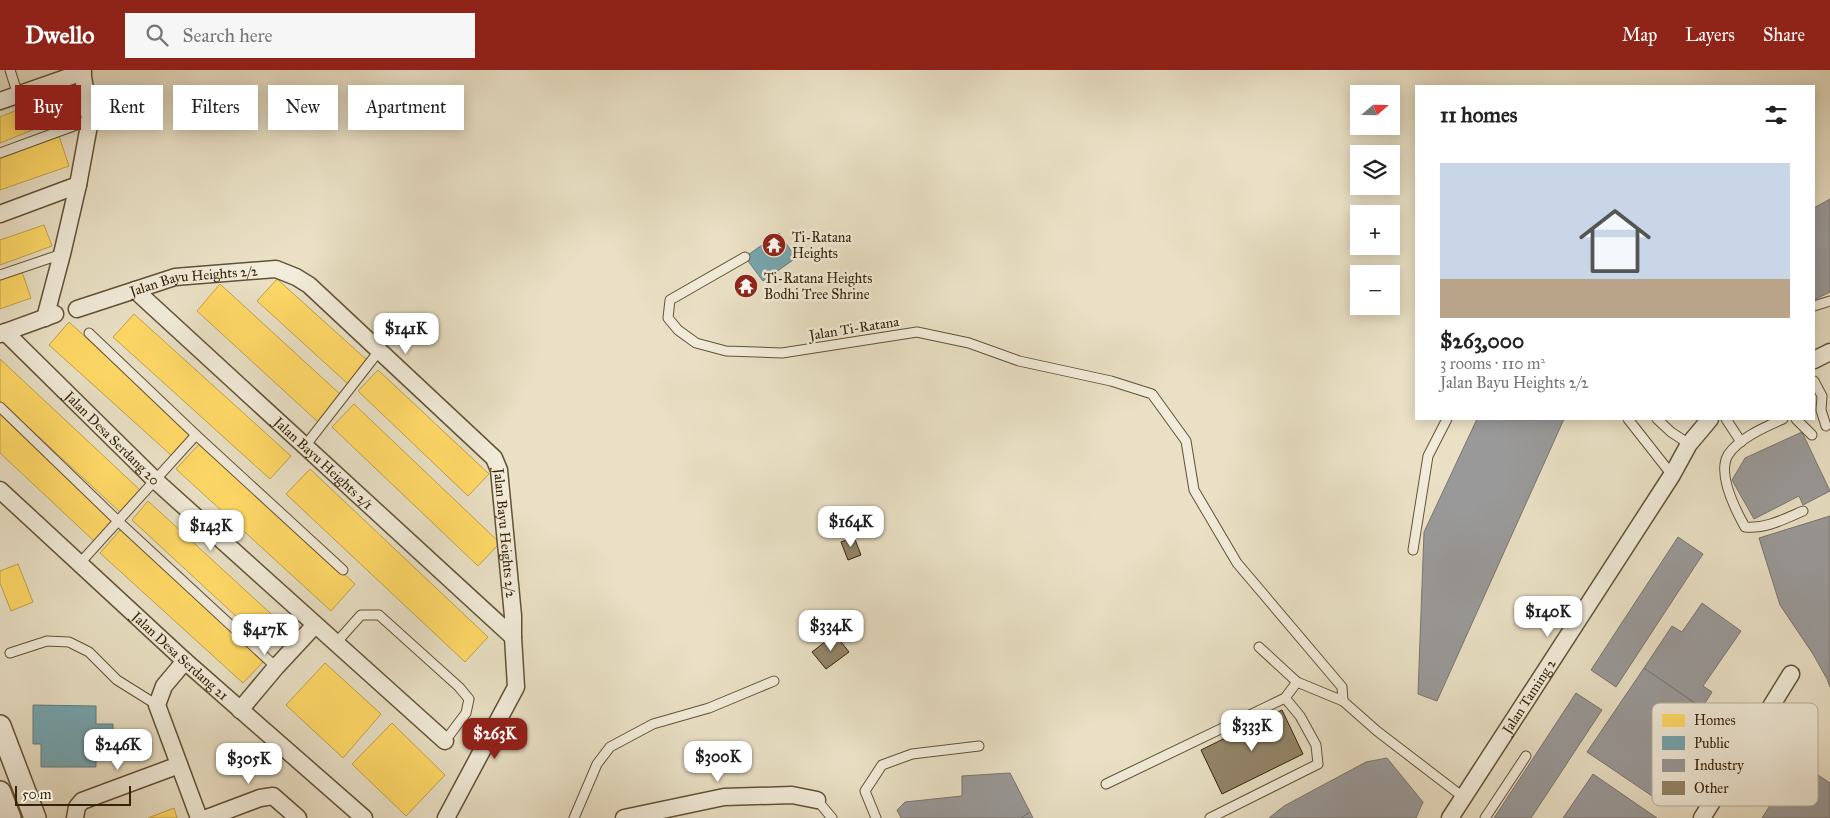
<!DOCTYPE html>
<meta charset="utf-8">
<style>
:root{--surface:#fff;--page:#f6f6f6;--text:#222;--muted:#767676;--line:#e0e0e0;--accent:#8f2418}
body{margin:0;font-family:"IM FELL Great Primer",serif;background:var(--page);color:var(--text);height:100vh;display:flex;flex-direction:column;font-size:19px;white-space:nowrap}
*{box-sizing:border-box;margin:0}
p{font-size:16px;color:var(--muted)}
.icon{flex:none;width:28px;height:28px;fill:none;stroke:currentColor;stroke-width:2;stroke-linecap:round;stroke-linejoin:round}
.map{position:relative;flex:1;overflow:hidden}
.sheet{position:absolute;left:1415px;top:15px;width:400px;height:335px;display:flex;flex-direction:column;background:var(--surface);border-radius:0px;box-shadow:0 2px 12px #0003}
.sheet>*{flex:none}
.hud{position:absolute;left:15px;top:15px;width:475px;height:45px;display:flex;gap:10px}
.needle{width:32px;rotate:70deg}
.buttons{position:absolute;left:1350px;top:15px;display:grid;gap:10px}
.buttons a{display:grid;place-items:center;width:50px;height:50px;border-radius:0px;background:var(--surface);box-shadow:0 2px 12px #0003;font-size:25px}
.scale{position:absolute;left:15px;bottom:12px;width:116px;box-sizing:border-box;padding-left:5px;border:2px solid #352206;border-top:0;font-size:14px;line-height:18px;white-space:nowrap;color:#352206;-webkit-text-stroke:4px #f1ebd9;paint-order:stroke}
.price{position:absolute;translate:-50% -42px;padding:0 11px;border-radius:10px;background:#fff;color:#222;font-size:16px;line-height:32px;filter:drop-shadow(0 1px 2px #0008)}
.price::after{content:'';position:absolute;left:50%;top:30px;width:15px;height:11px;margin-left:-8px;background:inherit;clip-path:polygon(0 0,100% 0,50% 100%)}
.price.current{background:var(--accent);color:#fff}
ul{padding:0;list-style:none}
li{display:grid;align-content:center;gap:10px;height:265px;padding:0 25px}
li+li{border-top:1px solid var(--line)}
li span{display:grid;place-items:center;height:155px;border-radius:0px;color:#555}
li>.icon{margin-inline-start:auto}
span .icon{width:90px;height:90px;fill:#fffc;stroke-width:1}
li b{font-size:21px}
h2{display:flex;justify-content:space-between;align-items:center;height:60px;padding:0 25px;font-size:21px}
.tag{padding:0 18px;border-radius:0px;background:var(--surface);box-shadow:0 2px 12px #0003;font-size:18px;line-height:45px}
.tag.current{background:var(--accent);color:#fff}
header{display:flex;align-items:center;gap:30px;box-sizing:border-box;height:70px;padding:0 25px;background:var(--accent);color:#fff}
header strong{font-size:24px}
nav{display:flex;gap:28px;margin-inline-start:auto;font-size:18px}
.search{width:350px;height:45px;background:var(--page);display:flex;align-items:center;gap:12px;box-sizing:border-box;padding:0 18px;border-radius:0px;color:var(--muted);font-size:19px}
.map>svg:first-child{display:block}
.homes{fill:#ffd966;stroke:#c2a249}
.public{fill:#76a5af;stroke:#627e7c}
.industry{fill:#999;stroke:#7b756d}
.building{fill:#938569;stroke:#352206}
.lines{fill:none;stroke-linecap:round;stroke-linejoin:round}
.service-casing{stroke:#625236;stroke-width:11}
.minor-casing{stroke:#625236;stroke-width:19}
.tertiary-casing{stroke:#625236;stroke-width:24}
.service{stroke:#f1ebd9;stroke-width:9}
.minor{stroke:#f1ebd9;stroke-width:16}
.tertiary{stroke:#f1ebd9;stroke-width:21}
.labels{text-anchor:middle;stroke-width:5;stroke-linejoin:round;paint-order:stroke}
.poi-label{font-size:14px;fill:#352206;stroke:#f1ebd9;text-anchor:start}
.street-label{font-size:14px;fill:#352206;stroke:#f1ebd9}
.key{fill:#f1ebd9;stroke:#b9af9a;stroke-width:1}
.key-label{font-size:14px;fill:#352206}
</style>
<header>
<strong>Dwello</strong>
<div class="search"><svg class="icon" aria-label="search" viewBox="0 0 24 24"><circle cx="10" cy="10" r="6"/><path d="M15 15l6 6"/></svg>Search here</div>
<nav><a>Map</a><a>Layers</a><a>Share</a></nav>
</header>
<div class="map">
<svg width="1830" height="748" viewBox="0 0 1830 748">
<rect width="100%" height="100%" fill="#e9e0c5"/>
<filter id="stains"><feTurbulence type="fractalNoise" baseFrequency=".004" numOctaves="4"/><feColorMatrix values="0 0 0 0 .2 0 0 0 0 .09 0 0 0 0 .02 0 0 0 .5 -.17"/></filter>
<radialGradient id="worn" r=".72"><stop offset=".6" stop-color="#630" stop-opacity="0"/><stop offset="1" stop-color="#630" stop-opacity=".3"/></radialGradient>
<g class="homes">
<path d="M 61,22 L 70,45 L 0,73 L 0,47 Z"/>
<path d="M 59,66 L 69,96 L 0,120 L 0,87 Z"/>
<path d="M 44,155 L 52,176 L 0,195 L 0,170 Z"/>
<path d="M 22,202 L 31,228 L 0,239 L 0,209 Z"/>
<path d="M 277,209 L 368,291 L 348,314 L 257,231 Z"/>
<path d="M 220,214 L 342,326 L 318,352 L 197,241 Z"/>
<path d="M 134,244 L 291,386 L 270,409 L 113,267 Z"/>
<path d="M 69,252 L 192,364 L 172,386 L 49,275 Z"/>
<path d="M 0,289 L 140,420 L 120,442 L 0,331 Z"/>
<path d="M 378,300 L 489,404 L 468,426 L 358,321 Z"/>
<path d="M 354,334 L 500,473 L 478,496 L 332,357 Z"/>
<path d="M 0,343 L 114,450 L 95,472 L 0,383 Z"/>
<path d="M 201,372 L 355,514 L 331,541 L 176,399 Z"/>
<path d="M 310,399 L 488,567 L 465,592 L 286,424 Z"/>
<path d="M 148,431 L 281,553 L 264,572 L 132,450 Z"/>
<path d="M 121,459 L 265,590 L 243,613 L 100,483 Z"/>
<path d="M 18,494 L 33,532 L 11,541 L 0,513 L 0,501 Z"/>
<path d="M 325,593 L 381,644 L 343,688 L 286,635 Z"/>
<path d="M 392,653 L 445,705 L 406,746 L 352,694 Z"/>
<path d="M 174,738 L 177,748 L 148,748 Z"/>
</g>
<g class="public">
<path d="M 779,163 L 796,188 L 763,211 L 745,187 Z"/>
<path d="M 748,205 L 756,216 L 744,225 L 736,215 Z"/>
<path d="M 33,635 L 96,636 L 96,654 L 113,654 L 113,679 L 96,679 L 96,697 L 41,697 L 41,674 L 33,674 Z"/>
</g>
<g class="industry">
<path d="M 1830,129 L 1830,222 L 1814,230 L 1814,138 Z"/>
<path d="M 1477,349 L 1564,349 L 1437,631 L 1418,624 L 1424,462 Z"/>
<path d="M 1802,362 L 1830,421 L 1803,435 L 1799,426 L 1754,449 L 1732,410 L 1745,388 Z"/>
<path d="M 1830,446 L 1830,617 L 1827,609 L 1813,584 L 1780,535 L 1759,468 Z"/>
<path d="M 1678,467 L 1703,484 L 1616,617 L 1591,600 Z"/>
<path d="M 1702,533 L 1741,561 L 1703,616 L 1712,622 L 1702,638 L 1644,598 L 1672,556 L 1682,562 Z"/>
<path d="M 1644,598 L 1715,647 L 1658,730 L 1587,682 Z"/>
<path d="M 1576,623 L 1602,640 L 1531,748 L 1494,748 Z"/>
<path d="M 1387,688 L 1423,732 L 1416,748 L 1269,748 L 1284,736 L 1366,692 Z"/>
<path d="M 1798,692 L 1830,713 L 1830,748 L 1762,748 Z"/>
<path d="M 1010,703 L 1030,742 L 1021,748 L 901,748 L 897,740 L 905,732 L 962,726 L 962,706 Z"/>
<path d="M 1593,704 L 1657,748 L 1563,748 Z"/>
<path d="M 1030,742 L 1033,748 L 1021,748 Z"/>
</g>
<g class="building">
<path d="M 854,467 L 861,485 L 848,490 L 841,472 Z"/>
<path d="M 835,564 L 849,582 L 826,599 L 812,582 Z"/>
<path d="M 1282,640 L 1303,684 L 1222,724 L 1201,680 Z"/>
</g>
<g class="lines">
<g class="service-casing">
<g id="service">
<path d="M 10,0 L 18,25"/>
<path d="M 0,83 L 90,50"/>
<path d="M 745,187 L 670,230 L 668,248 L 678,260 L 696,273 L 726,281 L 782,283 L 917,262 L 969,273 L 1019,291 L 1111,311 L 1152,324 L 1186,371 L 1194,420 L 1237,493 L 1342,617 L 1343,631"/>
<path d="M 0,205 L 62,184"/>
<path d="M 1814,236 L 1830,231"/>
<path d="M 89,263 L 196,365 L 343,500"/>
<path d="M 1814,311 L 1822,326 L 1821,340 L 1826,356"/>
<path d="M 0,337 L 118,451 L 276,597"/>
<path d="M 1628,349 L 1672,405"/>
<path d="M 1657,349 L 1671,362 L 1689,374"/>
<path d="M 1726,349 L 1741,372"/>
<path d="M 1783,349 C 1765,357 1739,368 1728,385 C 1717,404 1735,439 1745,457 C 1766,459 1784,449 1803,441"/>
<path d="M 1796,349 L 1812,365"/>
<path d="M 305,376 L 379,281"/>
<path d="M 1413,480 L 1428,386 L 1447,349"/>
<path d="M 80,493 L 196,365"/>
<path d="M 336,573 L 361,545 L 379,545 L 459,617 L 469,629 L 466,643 L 445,671"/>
<path d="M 1259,577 L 1297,612 L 1343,631 L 1377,661 L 1463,727"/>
<path d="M 10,583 L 47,571 L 69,572 L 89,582 L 117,610 L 157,635"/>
<path d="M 1106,714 L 1285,628 L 1297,612"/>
<path d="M 817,730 L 832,748"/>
<path d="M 574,748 L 597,694 L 610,677 L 653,654 L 709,638 L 774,611"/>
<path d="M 876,748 L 865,721 L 882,695 L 912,684 L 979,676"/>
<path d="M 1210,748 L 1318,694 L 1316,675 L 1300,646 L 1285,628"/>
<path d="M 1485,748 L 1526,686"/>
</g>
</g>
<g class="minor-casing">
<g id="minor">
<path d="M 0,31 L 83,2"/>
<path d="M 0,144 L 78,115"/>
<path id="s1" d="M 135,220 L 513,567"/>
<path id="s2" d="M 77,239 L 175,207 L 276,199 L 296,207 L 309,215 L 494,388 L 499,400 L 513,546 L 513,567 L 516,617 L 446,748"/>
<path d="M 45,248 L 62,184 L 78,115 L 90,50 L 82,0"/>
<path id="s3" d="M 5,262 L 156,411 L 445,671"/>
<path d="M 0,264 L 55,244"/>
<path d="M 1814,290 L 1830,282"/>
<path id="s4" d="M 0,420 L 185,591 L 364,748"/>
<path d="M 185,591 L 164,616 L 157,635 L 199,748"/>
<path d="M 240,640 L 276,597 L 315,555"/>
<path d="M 75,748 L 77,737 L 82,731 L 179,695"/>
<path d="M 207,748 L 260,728 L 273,726 L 298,748"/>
<path d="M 624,748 L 724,727 L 792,725 L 817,730"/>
<path id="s5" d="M 1450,748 L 1672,405 L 1689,374 L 1710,349"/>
<path d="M 1702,748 L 1791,604"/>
</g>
</g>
<g class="tertiary-casing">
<g id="tertiary">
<path d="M 0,656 L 35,748"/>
<path d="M 0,722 L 10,748"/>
</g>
</g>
<use href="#service" class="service"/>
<use href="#minor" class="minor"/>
<use href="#tertiary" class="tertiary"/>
</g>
<defs>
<g id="temple-disc" transform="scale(1.25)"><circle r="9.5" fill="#8f2418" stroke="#f1ebd9"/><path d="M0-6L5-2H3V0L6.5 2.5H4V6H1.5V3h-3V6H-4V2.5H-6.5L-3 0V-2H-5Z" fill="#fff"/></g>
</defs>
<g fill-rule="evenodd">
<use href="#temple-disc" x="774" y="175"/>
<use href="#temple-disc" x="746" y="216"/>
</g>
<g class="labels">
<g class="poi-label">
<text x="792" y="172">Ti-Ratana<tspan x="792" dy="16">Heights</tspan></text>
<text x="764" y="213">Ti-Ratana Heights<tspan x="764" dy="16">Bodhi Tree Shrine</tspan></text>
</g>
<g class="street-label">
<text dy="5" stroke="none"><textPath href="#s2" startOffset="121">Jalan Bayu Heights 2/2</textPath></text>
<text transform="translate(854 258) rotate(-9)" y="5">Jalan Ti-Ratana</text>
<text dy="5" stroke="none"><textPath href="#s3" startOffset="151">Jalan Desa Serdang 20</textPath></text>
<text dy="5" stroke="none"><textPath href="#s1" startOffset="256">Jalan Bayu Heights 2/1</textPath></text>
<text dy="5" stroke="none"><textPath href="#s2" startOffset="571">Jalan Bayu Heights 2/2</textPath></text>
<text dy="5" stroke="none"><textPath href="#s4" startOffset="245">Jalan Desa Serdang 21</textPath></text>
<text dy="5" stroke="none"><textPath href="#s5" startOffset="145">Jalan Taming 2</textPath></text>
</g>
</g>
<rect x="1652" y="633" width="166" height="103" rx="8" class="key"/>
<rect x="1662" y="644" width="23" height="13" fill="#ffd966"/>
<rect x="1662" y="666" width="23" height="14" fill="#76a5af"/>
<rect x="1662" y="689" width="23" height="13" fill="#999"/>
<rect x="1662" y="711" width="23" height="14" fill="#938569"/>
<g class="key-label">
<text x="1694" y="655">Homes</text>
<text x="1694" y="678">Public</text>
<text x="1694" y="700">Industry</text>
<text x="1694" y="723">Other</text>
</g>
<rect width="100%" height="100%" filter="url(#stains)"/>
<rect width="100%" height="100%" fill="url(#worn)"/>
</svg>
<div class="buttons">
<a><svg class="needle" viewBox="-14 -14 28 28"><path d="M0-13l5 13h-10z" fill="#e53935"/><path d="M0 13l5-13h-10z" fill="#767676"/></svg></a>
<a><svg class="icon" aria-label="layers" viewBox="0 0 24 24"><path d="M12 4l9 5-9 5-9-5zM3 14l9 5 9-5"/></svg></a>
<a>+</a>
<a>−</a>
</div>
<div class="scale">50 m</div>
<b class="price" style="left:406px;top:285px">$141K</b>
<b class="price" style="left:851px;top:478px">$164K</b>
<b class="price" style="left:211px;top:482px">$143K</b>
<b class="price" style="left:1548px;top:568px">$140K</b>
<b class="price" style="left:831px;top:582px">$334K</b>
<b class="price" style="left:265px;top:586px">$417K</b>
<b class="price" style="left:1252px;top:682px">$333K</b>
<b class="price current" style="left:495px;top:690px">$263K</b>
<b class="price" style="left:118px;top:701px">$246K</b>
<b class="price" style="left:718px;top:713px">$300K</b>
<b class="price" style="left:249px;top:715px">$305K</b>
<div class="hud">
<a class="tag current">Buy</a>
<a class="tag">Rent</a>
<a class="tag">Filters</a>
<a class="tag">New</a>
<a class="tag">Apartment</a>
</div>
<section class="sheet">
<h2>11 homes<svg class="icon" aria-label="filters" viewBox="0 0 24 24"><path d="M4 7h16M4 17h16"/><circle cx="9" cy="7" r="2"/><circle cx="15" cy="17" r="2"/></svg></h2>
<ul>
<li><span style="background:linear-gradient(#c9d6e8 75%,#b9a48a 0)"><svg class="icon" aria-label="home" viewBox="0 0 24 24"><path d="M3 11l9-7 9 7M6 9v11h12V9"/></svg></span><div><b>$263,000</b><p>3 rooms · 110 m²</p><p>Jalan Bayu Heights 2/2</p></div></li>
</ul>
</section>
</div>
